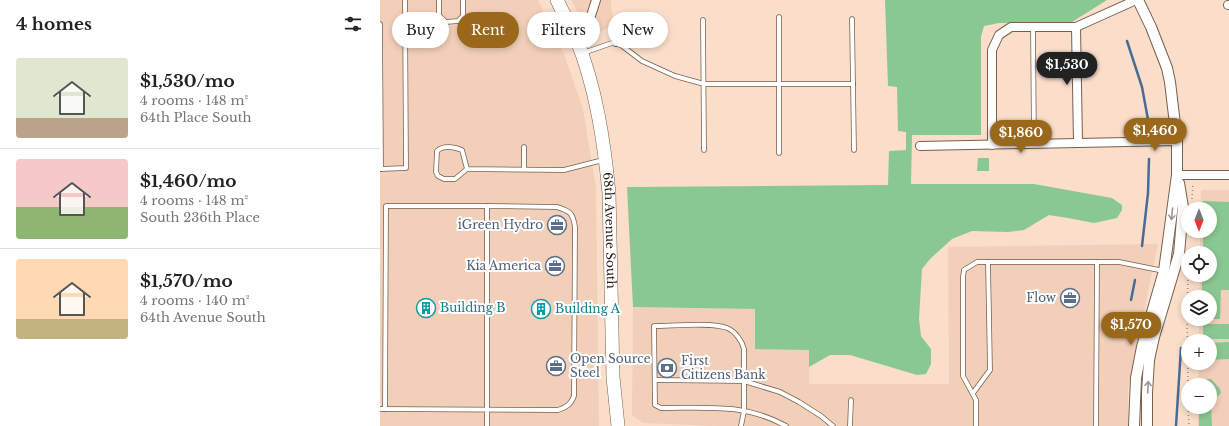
<!DOCTYPE html>
<meta charset="utf-8">
<style>
:root{--surface:#fff;--page:#f6f6f6;--text:#222;--muted:#767676;--line:#e0e0e0;--accent:#99681b}
body{margin:0;font-family:"Libre Baskerville",serif;background:var(--page);color:var(--text);height:100vh;display:flex;flex-direction:column;font-size:15px;white-space:nowrap}
*{box-sizing:border-box;margin:0}
p{font-size:13px;color:var(--muted)}
.icon{flex:none;width:22px;height:22px;fill:none;stroke:currentColor;stroke-width:2;stroke-linecap:round;stroke-linejoin:round}
.map{position:relative;flex:1;overflow:hidden}
.drawer{display:flex;flex-direction:column;background:var(--surface);width:380px}
.drawer>*{flex:none}
.banner{position:absolute;left:12px;top:12px;width:380px;height:36px;display:flex;gap:8px}
.needle{width:26px;rotate:180deg}
.tools{position:absolute;left:801px;top:202px;display:grid;gap:8px}
.tools a{display:grid;place-items:center;width:36px;height:36px;border-radius:50%;background:var(--surface);box-shadow:0 2px 6px #0003;font-size:20px}
.price{position:absolute;translate:-50% -34px;padding:0 9px;border-radius:14px;background:var(--accent);color:#fff;font-size:13px;line-height:26px;filter:drop-shadow(0 1px 2px #0008)}
.price::after{content:'';position:absolute;left:50%;top:24px;width:12px;height:9px;margin-left:-6px;background:inherit;clip-path:polygon(0 0,100% 0,50% 100%)}
.price.on{background:#222;color:#fff}
ul{padding:0;list-style:none}
li{display:flex;align-items:center;gap:12px;height:100px;padding:0 16px}
li+li{border-top:1px solid var(--line)}
li span{display:grid;place-items:center;flex:none;width:112px;height:80px;border-radius:4px;color:#555}
li>.icon{margin-inline-start:auto}
span .icon{width:48px;height:48px;fill:#fffc;stroke-width:1}
li b{font-size:17px}
h2{display:flex;justify-content:space-between;align-items:center;height:48px;padding:0 16px;font-size:17px}
.chip{padding:0 14px;border-radius:18px;background:var(--surface);box-shadow:0 2px 6px #0003;font-size:14px;line-height:36px}
.chip.on{background:var(--accent);color:#fff}
main{display:flex;flex:1;min-height:0}
.map>svg:first-child{display:block}
.built{fill:#f2cfb8}
.green{fill:#8ac892}
.lines{fill:none;stroke-linecap:round;stroke-linejoin:round}
.stream{stroke:#496c94;stroke-width:2.5}
.service-casing{stroke:#775f4e;stroke-width:5.5}
.minor-casing{stroke:#775f4e;stroke-width:10}
.tertiary-casing{stroke:#775f4e;stroke-width:12}
.primary-casing{stroke:#775f4e;stroke-width:14}
.path{stroke:#9f8b7c;stroke-width:1.5;stroke-dasharray:1 3;stroke-linecap:butt}
.service{stroke:#fff;stroke-width:4}
.minor{stroke:#fff;stroke-width:8}
.tertiary{stroke:#fff;stroke-width:10}
.primary{stroke:#fff;stroke-width:13}
.oneway{stroke:#9b9793}
.labels{text-anchor:middle;stroke-width:4;stroke-linejoin:round;paint-order:stroke}
.service-label{font-size:12px;fill:#4e5e75;stroke:#fff;text-anchor:end}
.street-label{font-size:12px;fill:#201710;stroke:#fff}
.culture-label{font-size:12px;fill:#0d838f;stroke:#fff;text-anchor:start}
</style>
<main>
<section class="drawer">
<h2>4 homes<svg class="icon" aria-label="filters" viewBox="0 0 24 24"><path d="M4 7h16M4 17h16"/><circle cx="9" cy="7" r="2"/><circle cx="15" cy="17" r="2"/></svg></h2>
<ul>
<li><span style="background:linear-gradient(#dfe7d0 75%,#b9a48a 0)"><svg class="icon" aria-label="home" viewBox="0 0 24 24"><path d="M3 11l9-7 9 7M6 9v11h12V9"/></svg></span><div><b>$1,530/mo</b><p>4 rooms · 148 m²</p><p>64th Place South</p></div></li>
<li><span style="background:linear-gradient(#f6c9c9 60%,#8fb573 0)"><svg class="icon" aria-label="home" viewBox="0 0 24 24"><path d="M3 11l9-7 9 7M6 9v11h12V9"/></svg></span><div><b>$1,460/mo</b><p>4 rooms · 148 m²</p><p>South 236th Place</p></div></li>
<li><span style="background:linear-gradient(#ffd9b3 75%,#c2b280 0)"><svg class="icon" aria-label="home" viewBox="0 0 24 24"><path d="M3 11l9-7 9 7M6 9v11h12V9"/></svg></span><div><b>$1,570/mo</b><p>4 rooms · 140 m²</p><p>64th Avenue South</p></div></li>
</ul>
</section>
<div class="map">
<svg width="849" height="426" viewBox="0 0 849 426">
<rect width="100%" height="100%" fill="#fadeca"/>
<g class="built">
<path d="M 0,0 L 158,0 L 174,33 L 184,54 L 203,109 L 216,188 L 219,426 L 0,426 Z"/>
<path d="M 191,0 L 231,0 L 233,25 L 218,33 L 202,20 Z"/>
<path d="M 821,190 L 849,190 L 849,426 L 818,426 L 818,407 L 830,407 L 830,385 L 818,385 L 819,363 L 830,363 L 830,341 L 819,341 L 819,319 L 830,319 L 830,297 L 819,297 L 820,275 L 830,275 L 830,253 L 820,253 L 820,231 L 830,231 L 830,209 L 821,209 Z"/>
<path d="M 778,244 L 748,387 L 748,426 L 337,426 L 263,423 L 252,415 L 253,307 L 375,309 L 429,350 L 429,384 L 569,384 L 568,247 Z"/>
</g>
<g class="green">
<path d="M 505,0 L 727,0 L 692,22 L 619,23 L 604,26 L 601,37 L 601,135 L 532,135 L 531,184 L 654,184 L 732,198 L 742,205 L 742,210 L 737,218 L 714,223 L 688,218 L 669,215 L 644,230 L 628,232 L 592,231 L 572,239 L 550,259 L 542,269 L 539,319 L 541,336 L 551,349 L 551,364 L 546,374 L 537,375 L 470,355 L 450,355 L 429,367 L 429,350 L 375,349 L 375,309 L 253,307 L 247,187 L 508,185 L 509,151 L 526,150 L 526,132 L 518,131 L 517,87 L 508,86 Z"/>
<path d="M 598,158 L 609,158 L 609,171 L 597,171 Z"/>
<path d="M 823,201 L 849,202 L 849,290 L 841,290 L 840,319 L 822,319 L 830,319 L 830,297 L 822,297 L 822,275 L 830,275 L 830,253 L 823,253 L 823,231 L 830,231 L 830,209 L 823,209 Z"/>
<rect x="823" y="324" width="26" height="15"/>
<path d="M 849,342 L 849,359 L 830,360 L 830,343 Z"/>
<path d="M 820,379 L 831,379 L 840,389 L 841,393 L 831,403 L 832,426 L 819,426 L 819,407 L 830,407 L 830,385 L 820,385 Z"/>
</g>
<g class="lines">
<g class="stream">
<path d="M 747,41 L 762,87 L 769,125"/>
<path d="M 762,246 L 768,193 L 769,159"/>
<path d="M 751,300 L 755,280"/>
<path d="M 796,426 L 801,348"/>
</g>
<g class="service-casing">
<g id="service">
<path d="M 59,0 L 59,16 L 66,22 L 78,21 L 83,16 L 83,0"/>
<path d="M 472,19 L 474,150"/>
<path d="M 323,20 L 324,150"/>
<path d="M 0,24 L 1,169"/>
<path d="M 653,27 L 654,144"/>
<path d="M 236,44 L 253,19"/>
<path d="M 203,53 L 232,43 L 241,45 L 262,61 L 295,76 L 324,84 L 473,84"/>
<path d="M 399,153 L 399,17"/>
<path d="M 0,169 L 26,168 L 25,0"/>
<path d="M 87,169 L 82,150 C 74,147 64,145 57,151 L 56,172 L 58,176 L 64,179 L 75,179 L 87,169 L 184,170 L 223,160"/>
<path d="M 144,169 L 144,147"/>
<path d="M 275,380 L 364,381 L 400,392 L 419,402 L 441,416 L 453,426"/>
<path d="M 593,393 L 610,370 L 608,262"/>
<path d="M 0,409 L 178,410 C 187,407 191,404 194,396 L 195,227 C 193,213 190,211 177,207 L 107,206 L 107,426"/>
<path d="M 5,409 L 6,206 L 107,206"/>
<path d="M 361,426 L 364,411 L 364,349 C 362,341 355,331 347,328 C 331,322 292,326 274,326 L 275,405 L 281,408 C 325,408 365,403 406,426"/>
<path d="M 470,426 L 471,400"/>
<path d="M 596,426 L 596,400 L 583,376 L 583,277 L 584,270 L 597,262 L 739,262 L 784,271"/>
<path d="M 716,426 L 717,262"/>
</g>
</g>
<g class="minor-casing">
<g id="minor">
<path d="M 848,5 L 849,5"/>
<path d="M 696,27 L 698,143"/>
<path d="M 196,38 L 209,22 L 216,0"/>
<path d="M 612,145 L 612,50 L 619,35 L 631,27 L 696,27 L 756,0"/>
<path d="M 540,146 L 797,141"/>
<path d="M 797,175 L 849,175"/>
</g>
</g>
<g class="tertiary-casing">
<g id="tertiary">
<path d="M 754,426 L 756,378 L 762,347 L 784,271 L 797,175 L 797,141 L 790,82 L 787,68 L 771,27 L 758,0"/>
<path d="M 767,426 L 767,393 L 769,360 L 774,337 L 799,254 L 803,207 L 799,183"/>
</g>
</g>
<g class="primary-casing">
<g id="primary">
<path id="s1" d="M 177,0 C 183,13 190,25 196,38 C 216,87 224,141 229,193 L 233,377 L 238,426"/>
</g>
</g>
<g class="path">
<path d="M 812,199 L 813,183"/>
<path d="M 808,385 L 807,313 L 808,275"/>
<path d="M 808,407 L 809,426"/>
</g>
<use href="#service" class="service"/>
<use href="#minor" class="minor"/>
<use href="#tertiary" class="tertiary"/>
<use href="#primary" class="primary"/>
</g>
<defs><path id="oneway-shaft" d="M-6 0H5M1.5-3L5.5 0L1.5 3" fill="none" stroke-width="1.6" stroke-linecap="round" stroke-linejoin="round"/></defs>
<g class="oneway">
<use href="#oneway-shaft" transform="translate(792 214) rotate(96)"/>
<use href="#oneway-shaft" transform="translate(768 387) rotate(-87)"/>
</g>
<defs>
<g id="office-ring" transform="scale(1)"><circle r="9.5" fill="#fff" stroke="#5c6f8a" stroke-width="1.5"/><path d="M-6-3h4V-5.5h4V-3h4V5H-6ZM-1-4.5V-3h2v-1.5ZM-6 0V1H6V0Z" fill="#5c6f8a"/></g>
<g id="building-ring" transform="scale(1)"><circle r="9.5" fill="#fff" stroke="#0f9aa8" stroke-width="1.5"/><path d="M-4-6H4V6H1V3H-1V6H-4ZM-2.5-4.3h1.7v1.8h-1.7ZM.8-4.3h1.7v1.8H.8ZM-2.5-1h1.7V.8h-1.7ZM.8-1h1.7V.8H.8Z" fill="#0f9aa8"/></g>
<g id="bank-ring" transform="scale(1)"><circle r="9.5" fill="#fff" stroke="#5c6f8a" stroke-width="1.5"/><path d="M-6-4H6V4H-6ZM0-2.3a2.3 2.3 0 1 0 0 4.6a2.3 2.3 0 1 0 0-4.6Z" fill="#5c6f8a"/></g>
</defs>
<g fill-rule="evenodd">
<use href="#office-ring" x="177" y="225"/>
<use href="#office-ring" x="175" y="266"/>
<use href="#office-ring" x="690" y="298"/>
<use href="#building-ring" x="46" y="308"/>
<use href="#building-ring" x="161" y="309"/>
<use href="#office-ring" x="176" y="366"/>
<use href="#bank-ring" x="287" y="368"/>
</g>
<g class="labels">
<g class="service-label">
<text x="163" y="229">iGreen Hydro</text>
<text x="161" y="270">Kia America</text>
<text x="676" y="302">Flow</text>
<text x="190" y="363" text-anchor="start">Open Source<tspan x="190" dy="14">Steel</tspan></text>
<text x="301" y="365" text-anchor="start">First<tspan x="301" dy="14">Citizens Bank</tspan></text>
</g>
<g class="street-label">
<text dy="4" stroke="none"><textPath href="#s1" startOffset="239">68th Avenue South</textPath></text>
</g>
<g class="culture-label">
<text x="60" y="312">Building B</text>
<text x="175" y="313">Building A</text>
</g>
</g>
</svg>
<div class="tools">
<a><svg class="needle" viewBox="-14 -14 28 28"><path d="M0-13l5 13h-10z" fill="#e53935"/><path d="M0 13l5-13h-10z" fill="#767676"/></svg></a>
<a><svg class="icon" aria-label="locate" viewBox="0 0 24 24"><circle cx="12" cy="12" r="6"/><path d="M12 2v4M12 18v4M2 12h4M18 12h4"/></svg></a>
<a><svg class="icon" aria-label="layers" viewBox="0 0 24 24"><path d="M12 4l9 5-9 5-9-5zM3 14l9 5 9-5"/></svg></a>
<a>+</a>
<a>−</a>
</div>
<b class="price on" style="left:687px;top:86px">$1,530</b>
<b class="price" style="left:775px;top:152px">$1,460</b>
<b class="price" style="left:641px;top:154px">$1,860</b>
<b class="price" style="left:751px;top:346px">$1,570</b>
<div class="banner">
<a class="chip">Buy</a>
<a class="chip on">Rent</a>
<a class="chip">Filters</a>
<a class="chip">New</a>
</div>
</div>
</main>
